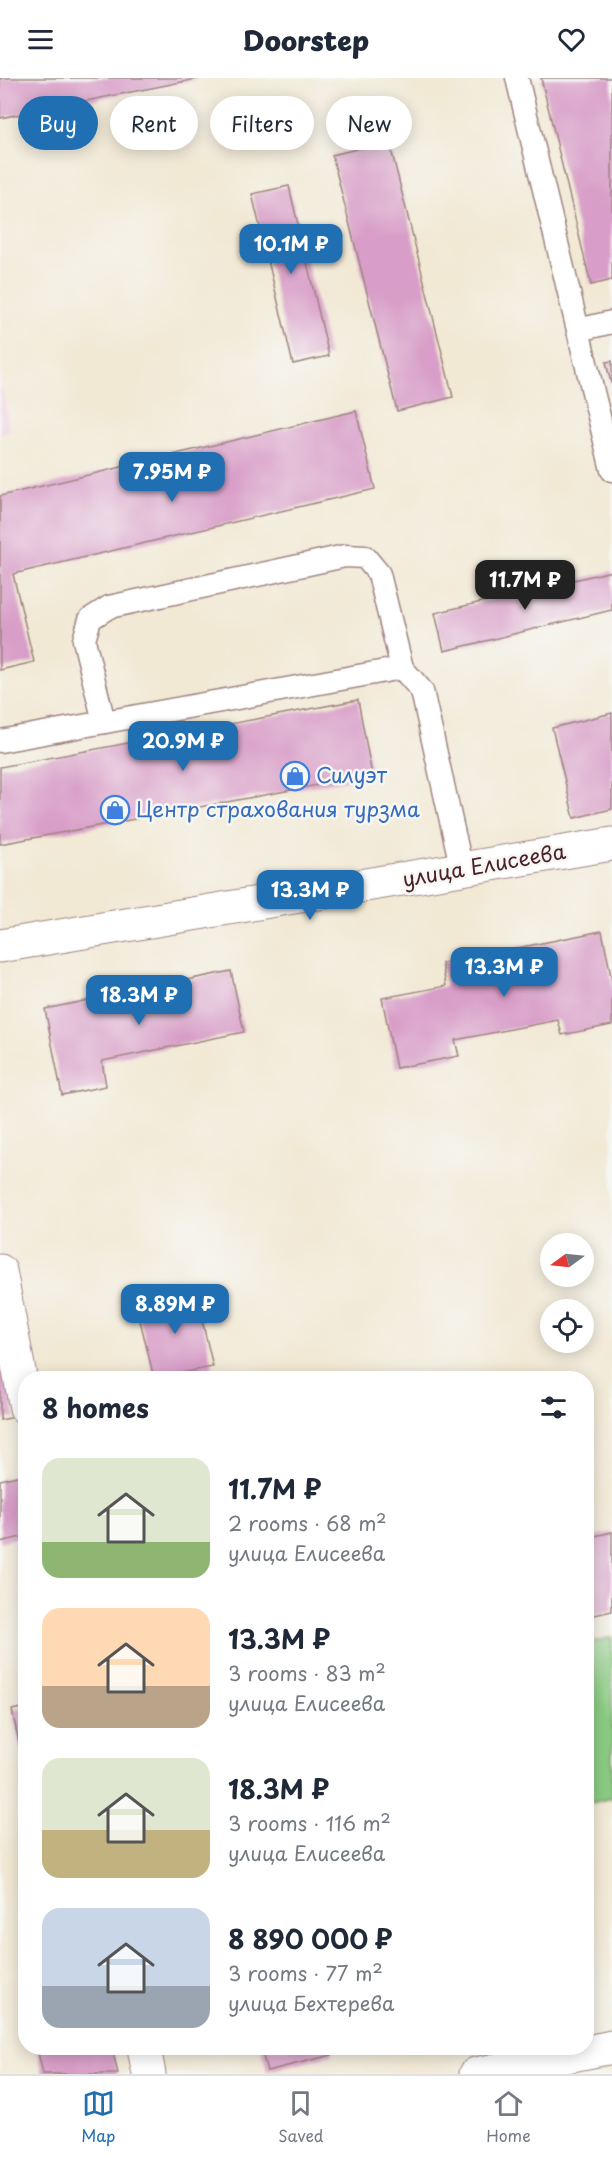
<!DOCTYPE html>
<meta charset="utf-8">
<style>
:root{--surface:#fff;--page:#f2f2f3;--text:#1f2937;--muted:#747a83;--line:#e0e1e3;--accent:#1f6fb2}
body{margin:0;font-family:"Playpen Sans",sans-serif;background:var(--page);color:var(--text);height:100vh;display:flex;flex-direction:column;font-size:22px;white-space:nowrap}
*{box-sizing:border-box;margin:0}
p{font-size:20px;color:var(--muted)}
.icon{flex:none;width:33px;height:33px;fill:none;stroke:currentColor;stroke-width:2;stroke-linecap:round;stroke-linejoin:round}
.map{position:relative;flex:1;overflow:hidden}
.side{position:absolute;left:18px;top:1293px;width:576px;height:684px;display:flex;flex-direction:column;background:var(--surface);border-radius:24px;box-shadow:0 3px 15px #0003}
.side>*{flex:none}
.banner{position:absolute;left:18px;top:18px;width:576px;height:54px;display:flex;gap:12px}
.needle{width:39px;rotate:255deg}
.controls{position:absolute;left:540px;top:1155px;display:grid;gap:12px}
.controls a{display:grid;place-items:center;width:54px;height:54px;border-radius:50%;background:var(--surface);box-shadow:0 3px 15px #0003;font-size:30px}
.price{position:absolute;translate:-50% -51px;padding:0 14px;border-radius:12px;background:var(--accent);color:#fff;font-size:20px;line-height:39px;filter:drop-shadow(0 2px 3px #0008)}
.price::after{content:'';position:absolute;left:50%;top:36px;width:18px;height:14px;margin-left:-9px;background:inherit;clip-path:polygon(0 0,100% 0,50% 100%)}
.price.active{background:#222;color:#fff}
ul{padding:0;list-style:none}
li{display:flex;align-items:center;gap:18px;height:150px;padding:0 24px}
li span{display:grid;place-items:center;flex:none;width:168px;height:120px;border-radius:18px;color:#555}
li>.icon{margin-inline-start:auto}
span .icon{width:72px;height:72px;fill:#fffc;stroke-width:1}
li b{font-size:26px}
h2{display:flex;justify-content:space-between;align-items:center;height:72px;padding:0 24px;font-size:26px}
.tag{padding:0 21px;border-radius:27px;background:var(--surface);box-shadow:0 3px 15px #0003;font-size:21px;line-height:54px}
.tag.active{background:var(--accent);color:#fff}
header{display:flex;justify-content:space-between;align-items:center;height:78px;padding:0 24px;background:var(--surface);font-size:27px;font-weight:800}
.tab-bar{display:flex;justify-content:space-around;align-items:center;height:84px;border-top:2px solid var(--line);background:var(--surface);font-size:16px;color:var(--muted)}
.tab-bar a{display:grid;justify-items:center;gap:3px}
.tab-bar .active{color:var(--accent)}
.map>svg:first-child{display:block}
.built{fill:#f1d0e4}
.green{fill:#8acb83;stroke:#6a7557;stroke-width:1.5}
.building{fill:#d89dc8}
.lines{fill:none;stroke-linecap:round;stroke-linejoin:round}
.service-casing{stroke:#9e8480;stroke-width:25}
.minor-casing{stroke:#9e8480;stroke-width:35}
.tertiary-casing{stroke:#9e8480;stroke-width:35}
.service{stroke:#fff;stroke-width:22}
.minor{stroke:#fff;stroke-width:33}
.tertiary{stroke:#fff;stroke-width:33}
.labels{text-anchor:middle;stroke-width:5;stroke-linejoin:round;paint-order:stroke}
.shop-label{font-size:21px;fill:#366cbe;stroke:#f6f6f2;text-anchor:start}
.street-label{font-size:21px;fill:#4a1f2b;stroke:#f6f6f2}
</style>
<header><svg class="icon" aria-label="menu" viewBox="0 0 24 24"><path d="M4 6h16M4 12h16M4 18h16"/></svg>Doorstep<svg class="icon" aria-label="heart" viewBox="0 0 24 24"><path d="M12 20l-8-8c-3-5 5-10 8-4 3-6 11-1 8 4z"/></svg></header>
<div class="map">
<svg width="612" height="1996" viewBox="0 0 612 1996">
<rect width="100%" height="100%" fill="#f6f6f2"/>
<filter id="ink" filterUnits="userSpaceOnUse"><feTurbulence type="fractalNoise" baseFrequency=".0167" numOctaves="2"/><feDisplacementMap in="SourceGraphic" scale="12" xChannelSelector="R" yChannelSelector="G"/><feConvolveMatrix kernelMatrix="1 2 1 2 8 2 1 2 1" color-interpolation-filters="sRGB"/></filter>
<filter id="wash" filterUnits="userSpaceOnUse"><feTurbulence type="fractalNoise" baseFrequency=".008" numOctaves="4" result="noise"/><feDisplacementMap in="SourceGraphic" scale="24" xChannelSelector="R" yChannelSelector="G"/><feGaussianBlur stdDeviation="1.35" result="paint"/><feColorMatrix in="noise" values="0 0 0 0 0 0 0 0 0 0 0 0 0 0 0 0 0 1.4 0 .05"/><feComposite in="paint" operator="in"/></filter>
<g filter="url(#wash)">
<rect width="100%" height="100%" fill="#f2e9d5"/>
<path class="built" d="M 0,300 L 10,353 L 0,355 Z"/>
<path class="green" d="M 612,1559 L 612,1720 L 587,1726 L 587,1565 Z"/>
<g id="blocks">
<g class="building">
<path d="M 0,0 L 197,0 L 197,1 L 0,40 Z"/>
<path d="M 541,0 L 612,0 L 612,202 L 591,207 Z"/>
<path d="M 389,63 L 453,319 L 397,333 L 332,77 Z"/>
<path d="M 289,108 L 329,278 L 293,286 L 252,116 Z"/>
<path d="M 612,283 L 612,305 L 611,305 L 606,284 Z"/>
<path d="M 356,333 L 375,411 L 13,496 L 34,584 L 0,592 L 0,418 Z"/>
<path d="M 612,493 L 612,532 L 444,573 L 435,535 Z"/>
<path d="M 358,622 L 372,697 L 0,766 L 0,689 Z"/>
<path d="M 612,635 L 612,731 L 574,740 L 552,650 Z"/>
<path d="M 602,853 L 612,903 L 612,947 L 562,957 L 558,942 L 455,962 L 459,978 L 396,990 L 382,920 L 446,908 L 442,885 Z"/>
<path d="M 231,893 L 244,954 L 102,983 L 106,1008 L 62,1017 L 45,931 Z"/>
<path d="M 195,1212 L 213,1289 L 154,1300 L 136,1226 Z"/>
<path d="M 4,1290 L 15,1339 L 0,1342 L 0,1291 Z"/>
<path d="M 25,1396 L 26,1458 L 0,1464 L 0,1402 Z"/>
<path d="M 612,1454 L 612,1533 L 586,1539 L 586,1460 Z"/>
<path d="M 26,1629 L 26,1667 L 20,1669 L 12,1632 Z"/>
<path d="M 37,1970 L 112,1970 L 118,1996 L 43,1996 Z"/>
<path d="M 261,1970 L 330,1970 L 332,1977 L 267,1993 Z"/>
</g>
</g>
</g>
<g filter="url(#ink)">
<use href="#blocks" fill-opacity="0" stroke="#9e8480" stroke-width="1.5"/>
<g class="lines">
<g class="service-casing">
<g id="service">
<path d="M 517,0 L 578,252 L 612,244"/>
<path d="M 578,252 L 612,392"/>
<path d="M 104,644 L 84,562 L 90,541 L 109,529 L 345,478 L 365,479 L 379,496 L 402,590"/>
<path d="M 0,663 L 402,590 L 422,613 L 462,792"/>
</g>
</g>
<g class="minor-casing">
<g id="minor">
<path d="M 0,1193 L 26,1330"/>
<path d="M 144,1970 L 149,1996"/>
<path d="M 476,1996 L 612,1969"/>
</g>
</g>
<g class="tertiary-casing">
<path id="tertiary" d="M 0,868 L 612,766"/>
</g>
<use href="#service" class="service"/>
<use href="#minor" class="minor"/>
<use href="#tertiary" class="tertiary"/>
</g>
</g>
<defs>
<g id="shop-ring" transform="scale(1.5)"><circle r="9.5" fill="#f6f6f2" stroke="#3f7fe0" stroke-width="1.5"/><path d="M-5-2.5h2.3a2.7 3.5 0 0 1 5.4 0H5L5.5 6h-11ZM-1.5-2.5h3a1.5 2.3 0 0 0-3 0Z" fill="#3f7fe0"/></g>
</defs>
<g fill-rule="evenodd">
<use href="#shop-ring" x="295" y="698"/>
<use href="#shop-ring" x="115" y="732"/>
</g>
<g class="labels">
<g class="shop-label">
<text x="316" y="705">Силуэт</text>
<text x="136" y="739">Центр страхования турзма</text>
</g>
<g class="street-label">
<text transform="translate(484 788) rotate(-10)" y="7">улица Елисеева</text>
</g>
</g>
</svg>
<div class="controls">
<a><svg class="needle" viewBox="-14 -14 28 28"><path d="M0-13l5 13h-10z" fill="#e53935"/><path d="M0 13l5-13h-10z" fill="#747a83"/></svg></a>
<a><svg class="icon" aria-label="locate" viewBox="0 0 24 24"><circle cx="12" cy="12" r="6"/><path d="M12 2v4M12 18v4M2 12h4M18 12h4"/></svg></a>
</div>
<b class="price" style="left:291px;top:197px">10.1M ₽</b>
<b class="price" style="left:172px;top:425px">7.95M ₽</b>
<b class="price active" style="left:525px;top:533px">11.7M ₽</b>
<b class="price" style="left:183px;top:694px">20.9M ₽</b>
<b class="price" style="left:310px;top:843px">13.3M ₽</b>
<b class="price" style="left:504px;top:920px">13.3M ₽</b>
<b class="price" style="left:139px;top:948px">18.3M ₽</b>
<b class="price" style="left:175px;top:1257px">8.89M ₽</b>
<div class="banner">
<a class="tag active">Buy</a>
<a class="tag">Rent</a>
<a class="tag">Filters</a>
<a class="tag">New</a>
</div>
<section class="side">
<h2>8 homes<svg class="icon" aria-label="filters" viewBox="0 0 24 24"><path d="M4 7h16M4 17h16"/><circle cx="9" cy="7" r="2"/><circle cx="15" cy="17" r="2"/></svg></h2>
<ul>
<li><span style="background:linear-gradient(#dfe7d0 70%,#8fb573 0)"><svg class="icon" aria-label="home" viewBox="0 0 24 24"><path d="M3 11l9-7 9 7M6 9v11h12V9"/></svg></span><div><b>11.7M ₽</b><p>2 rooms · 68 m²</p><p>улица Елисеева</p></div></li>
<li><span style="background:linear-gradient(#ffd9b3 65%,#b9a48a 0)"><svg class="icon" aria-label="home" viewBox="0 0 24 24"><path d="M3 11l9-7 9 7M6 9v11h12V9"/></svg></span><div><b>13.3M ₽</b><p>3 rooms · 83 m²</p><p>улица Елисеева</p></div></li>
<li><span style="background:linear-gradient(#dfe7d0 60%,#c2b280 0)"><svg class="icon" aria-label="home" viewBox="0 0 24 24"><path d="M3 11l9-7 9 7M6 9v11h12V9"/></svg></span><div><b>18.3M ₽</b><p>3 rooms · 116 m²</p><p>улица Елисеева</p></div></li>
<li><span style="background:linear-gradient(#c9d6e8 65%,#9aa5b1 0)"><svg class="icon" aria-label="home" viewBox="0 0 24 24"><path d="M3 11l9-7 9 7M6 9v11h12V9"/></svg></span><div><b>8 890 000 ₽</b><p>3 rooms · 77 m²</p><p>улица Бехтерева</p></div></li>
</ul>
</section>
</div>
<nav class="tab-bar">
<a class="active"><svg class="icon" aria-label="map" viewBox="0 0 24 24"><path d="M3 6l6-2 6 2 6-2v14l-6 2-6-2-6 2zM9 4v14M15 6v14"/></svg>Map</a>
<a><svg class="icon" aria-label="saved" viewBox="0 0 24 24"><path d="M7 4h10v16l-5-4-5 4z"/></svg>Saved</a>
<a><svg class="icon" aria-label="home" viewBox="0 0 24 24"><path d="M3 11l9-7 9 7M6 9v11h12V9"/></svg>Home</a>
</nav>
